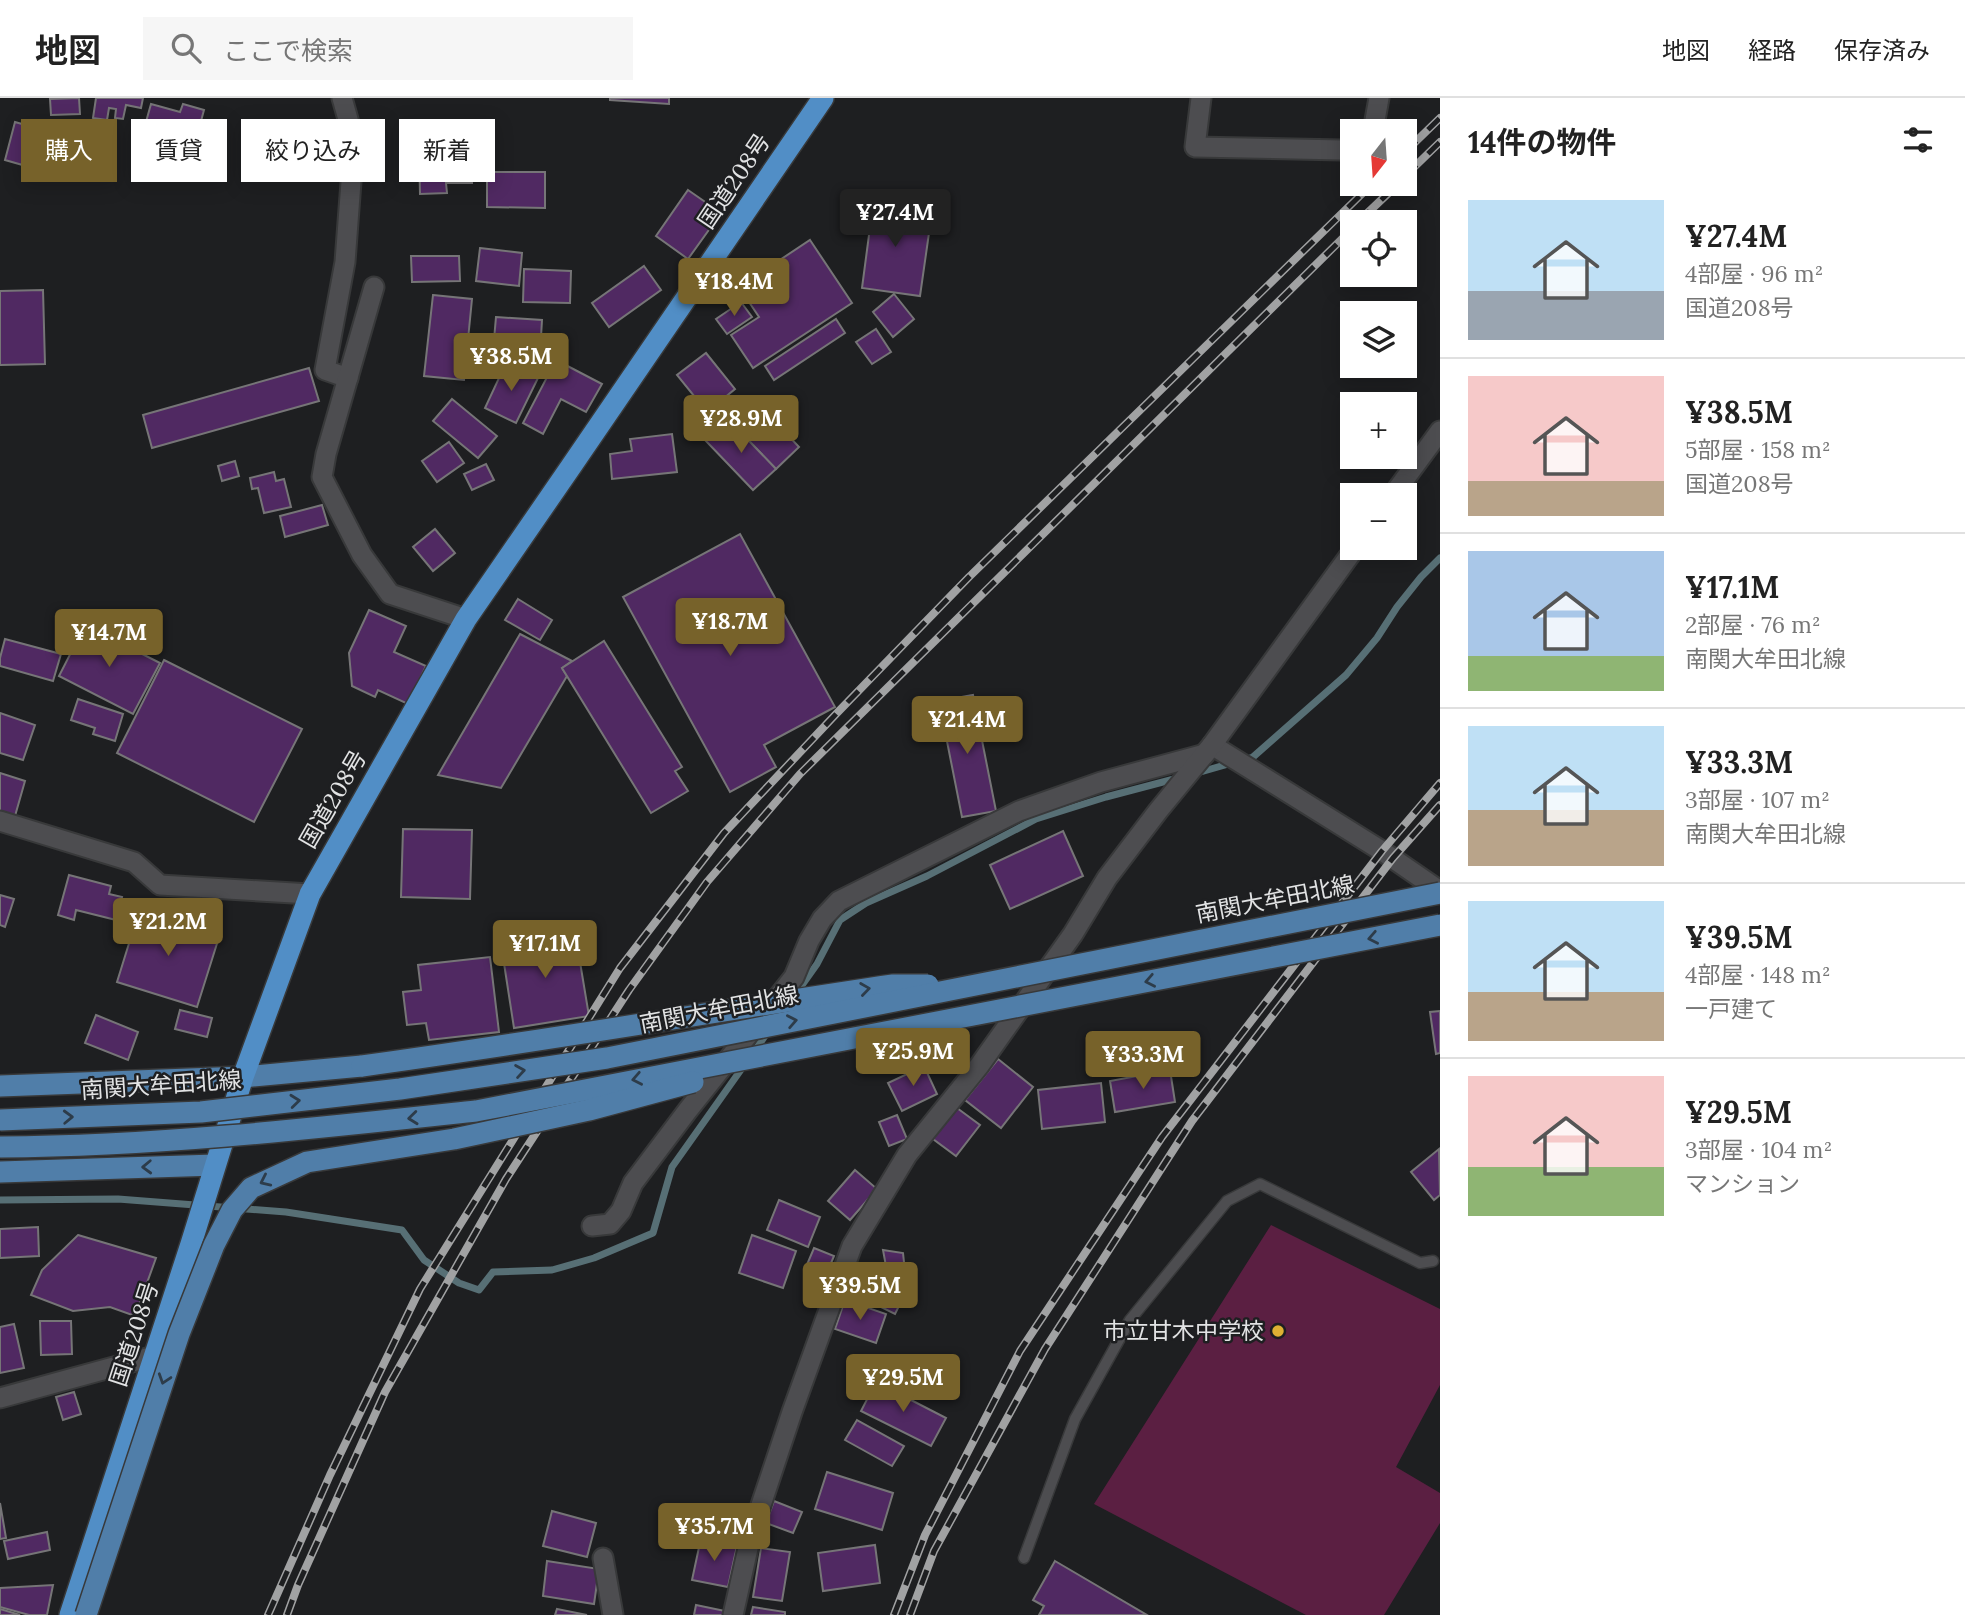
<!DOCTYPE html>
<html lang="ja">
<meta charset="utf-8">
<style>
:root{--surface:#fff;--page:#f6f6f6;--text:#222;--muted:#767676;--line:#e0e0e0;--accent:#77622a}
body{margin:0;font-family:Lora,"Noto Sans JP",serif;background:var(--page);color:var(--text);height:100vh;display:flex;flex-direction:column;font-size:26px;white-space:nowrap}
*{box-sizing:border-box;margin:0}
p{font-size:23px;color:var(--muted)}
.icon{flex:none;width:38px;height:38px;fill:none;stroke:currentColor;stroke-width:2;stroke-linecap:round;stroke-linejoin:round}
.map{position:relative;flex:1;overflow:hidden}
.sheet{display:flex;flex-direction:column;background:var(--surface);width:525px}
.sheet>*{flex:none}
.hud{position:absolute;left:21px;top:21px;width:665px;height:63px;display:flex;gap:14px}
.needle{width:46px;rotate:197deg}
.fabs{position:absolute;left:1340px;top:21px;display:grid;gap:14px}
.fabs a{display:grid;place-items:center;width:77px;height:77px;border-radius:0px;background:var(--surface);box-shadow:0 4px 18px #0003;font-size:35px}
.price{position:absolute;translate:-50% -60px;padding:0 16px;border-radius:7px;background:var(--accent);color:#fff;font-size:23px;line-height:46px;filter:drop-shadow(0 2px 4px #0008)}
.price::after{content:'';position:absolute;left:50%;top:42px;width:21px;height:16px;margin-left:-10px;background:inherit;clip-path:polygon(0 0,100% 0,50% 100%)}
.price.selected{background:#222;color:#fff}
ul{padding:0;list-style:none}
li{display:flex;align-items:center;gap:21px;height:175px;padding:0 28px}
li+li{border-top:2px solid var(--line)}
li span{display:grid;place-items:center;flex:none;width:196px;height:140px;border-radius:0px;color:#555}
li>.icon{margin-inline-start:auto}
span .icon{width:84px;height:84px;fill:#fffc;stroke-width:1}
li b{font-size:30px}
h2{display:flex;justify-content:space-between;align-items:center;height:84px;padding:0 28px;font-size:30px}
.tag{padding:0 24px;border-radius:0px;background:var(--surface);box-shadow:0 4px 18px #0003;font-size:24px;line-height:63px}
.tag.selected{background:var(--accent);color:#fff}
header{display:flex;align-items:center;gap:42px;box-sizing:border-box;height:98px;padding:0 35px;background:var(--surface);border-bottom:2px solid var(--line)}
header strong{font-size:33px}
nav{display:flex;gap:38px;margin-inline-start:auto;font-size:24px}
.search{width:490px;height:63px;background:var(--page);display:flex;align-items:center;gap:18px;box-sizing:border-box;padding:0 24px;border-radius:0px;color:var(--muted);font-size:26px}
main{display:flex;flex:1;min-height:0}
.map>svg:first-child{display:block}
.park{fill:#5b1f42}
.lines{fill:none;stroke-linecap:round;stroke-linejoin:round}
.stream{stroke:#576f75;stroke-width:7}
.building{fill:#502962;stroke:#767577;stroke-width:2}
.service-casing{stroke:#38393a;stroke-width:13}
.minor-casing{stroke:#38393a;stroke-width:23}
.primary-casing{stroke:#38393a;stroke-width:24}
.trunk-casing{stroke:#38393a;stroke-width:24}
.service{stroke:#4d4d50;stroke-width:10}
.minor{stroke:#4d4d50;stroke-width:19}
.primary{stroke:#507ea9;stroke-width:21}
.trunk{stroke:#518ec6;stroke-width:21}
.rail-casing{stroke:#a1a2a3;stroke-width:8}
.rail{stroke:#1e1f21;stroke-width:5;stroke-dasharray:16;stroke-linecap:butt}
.primary-bridge-casing{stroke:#38393a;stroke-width:24;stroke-linecap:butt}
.primary-bridge{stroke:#507ea9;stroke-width:21}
.oneway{stroke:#2d3c4a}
.poi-dot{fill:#deb133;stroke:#1e1f21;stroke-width:2.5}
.labels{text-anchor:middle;stroke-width:5;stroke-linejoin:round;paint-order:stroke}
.street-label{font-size:23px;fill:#e2e3e4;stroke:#1e1f21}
.poi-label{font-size:23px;fill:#e2e3e4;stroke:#1e1f21;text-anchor:end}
</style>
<header>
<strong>地図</strong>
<div class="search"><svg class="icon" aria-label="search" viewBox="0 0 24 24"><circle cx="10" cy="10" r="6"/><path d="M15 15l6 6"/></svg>ここで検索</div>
<nav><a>地図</a><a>経路</a><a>保存済み</a></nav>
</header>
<main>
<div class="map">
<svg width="1440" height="1517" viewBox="0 0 1440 1517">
<rect width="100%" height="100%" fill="#1e1f21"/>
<path class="park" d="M 1271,1127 L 1440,1211 L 1440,1287 L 1396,1369 L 1440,1395 L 1440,1425 L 1384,1517 L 1306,1517 L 1094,1406 Z"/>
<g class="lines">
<g class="stream">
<path d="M 1244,662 L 1253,659 L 1346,577 L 1377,540 L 1397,509 L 1421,479 L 1440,460"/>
<path d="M 1197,675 L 1232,665"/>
<path d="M 795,897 L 817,866 L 840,822 L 866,805 L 927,778 L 1036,721 L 1106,699 L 1178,680"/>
<path d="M 754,954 L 769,932"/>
<path d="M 0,1102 L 118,1101 L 286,1114 L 402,1132 L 424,1162 L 459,1185 L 479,1192 L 493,1174 L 552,1172 L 594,1160 L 653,1135 L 672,1069 L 745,966"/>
</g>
</g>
<g class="building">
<path d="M 79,0 L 80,16 L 51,17 L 50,1 Z"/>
<path d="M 96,0 L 143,0 L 141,10 L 126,7 L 123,21 L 115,20 L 116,11 L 109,10 L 107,22 L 93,20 Z"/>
<path d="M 610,0 L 669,0 L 669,6 L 610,2 Z"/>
<path d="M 151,6 L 180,14 L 183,6 L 204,12 L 192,56 L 164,49 L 168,38 L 144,31 Z"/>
<path d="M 15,24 L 50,34 L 40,72 L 5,62 Z"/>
<path d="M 419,50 L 472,50 L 472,85 L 446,85 L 447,95 L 420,96 Z"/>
<path d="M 487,74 L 545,74 L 545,110 L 487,109 Z"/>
<path d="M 688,92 L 721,115 L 688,161 L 656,138 Z"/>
<path d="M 874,99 L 914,104 L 911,125 L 930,128 L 920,198 L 862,190 Z"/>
<path d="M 810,142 L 852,205 L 753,270 L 731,237 L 759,219 L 739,189 Z"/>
<path d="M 480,150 L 522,155 L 519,188 L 476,183 Z"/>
<path d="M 411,158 L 459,158 L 460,183 L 412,184 Z"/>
<path d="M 644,168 L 661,192 L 609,229 L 592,205 Z"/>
<path d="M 524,171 L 571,173 L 570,205 L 523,204 Z"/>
<path d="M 43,192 L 45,266 L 0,267 L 0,193 Z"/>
<path d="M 894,196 L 914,221 L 893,239 L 873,214 Z"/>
<path d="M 433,197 L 472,201 L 464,282 L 424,278 Z"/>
<path d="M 741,204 L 752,219 L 727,236 L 716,221 Z"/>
<path d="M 496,219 L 542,222 L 540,256 L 493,253 Z"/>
<path d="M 836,221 L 845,235 L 774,282 L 765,268 Z"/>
<path d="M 876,231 L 891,254 L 872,266 L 856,244 Z"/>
<path d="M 706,255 L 735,291 L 707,314 L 677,277 Z"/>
<path d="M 556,262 L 602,286 L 586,314 L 561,301 L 543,336 L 523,325 Z"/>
<path d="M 506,265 L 538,280 L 516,325 L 485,310 Z"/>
<path d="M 309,270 L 319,303 L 152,350 L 143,317 Z"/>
<path d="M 753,300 L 799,349 L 776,371 L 729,322 Z"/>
<path d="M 452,301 L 497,338 L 478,360 L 433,323 Z"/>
<path d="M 729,322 L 776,371 L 753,392 L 706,343 Z"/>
<path d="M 672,336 L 677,374 L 612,381 L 610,356 L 632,353 L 630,341 Z"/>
<path d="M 449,344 L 464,365 L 437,384 L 422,363 Z"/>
<path d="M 235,363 L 239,378 L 222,383 L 218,368 Z"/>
<path d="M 486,366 L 494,382 L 472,392 L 464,376 Z"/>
<path d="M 274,374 L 276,383 L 284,381 L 291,409 L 264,415 L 258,390 L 252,391 L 250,380 Z"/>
<path d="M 322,407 L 328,427 L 285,439 L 280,418 Z"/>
<path d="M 435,431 L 455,455 L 433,473 L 413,449 Z"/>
<path d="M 740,436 L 835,609 L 764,647 L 776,669 L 730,694 L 623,499 Z"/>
<path d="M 518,501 L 552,522 L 540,542 L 505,522 Z"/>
<path d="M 369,512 L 406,528 L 394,554 L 426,568 L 408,606 L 378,592 L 375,599 L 352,588 L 349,555 Z"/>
<path d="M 85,527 L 160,565 L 133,616 L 59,578 Z"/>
<path d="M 520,536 L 572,563 L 562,570 L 567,578 L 501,690 L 438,677 Z"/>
<path d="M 5,541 L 61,556 L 53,583 L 0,568 L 0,560 Z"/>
<path d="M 604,543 L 682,669 L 675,673 L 688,693 L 651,715 L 562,570 Z"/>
<path d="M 164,562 L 302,631 L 254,724 L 117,655 Z"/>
<path d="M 973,597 L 996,713 L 962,719 L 939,603 Z"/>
<path d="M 78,601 L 123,616 L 115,643 L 93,636 L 95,630 L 71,622 Z"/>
<path d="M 0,615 L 35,627 L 23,662 L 0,655 Z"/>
<path d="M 0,675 L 25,683 L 15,718 L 0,714 Z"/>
<path d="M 403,731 L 472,732 L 470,801 L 401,799 Z"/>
<path d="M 1063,733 L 1083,778 L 1010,811 L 990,767 Z"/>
<path d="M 69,777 L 111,788 L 109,796 L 122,799 L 116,822 L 76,812 L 74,822 L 58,817 Z"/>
<path d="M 0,797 L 14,801 L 5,829 L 0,827 Z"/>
<path d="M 140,810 L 220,836 L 197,909 L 117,884 Z"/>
<path d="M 575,834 L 589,918 L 514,930 L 501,846 Z"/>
<path d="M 490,859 L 499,934 L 429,942 L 426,925 L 407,927 L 403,894 L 421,892 L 418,867 Z"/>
<path d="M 180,912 L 212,920 L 207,939 L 175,931 Z"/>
<path d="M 1440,913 L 1440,955 L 1436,956 L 1430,914 Z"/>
<path d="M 96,917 L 138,934 L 128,962 L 85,945 Z"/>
<path d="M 998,961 L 1033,989 L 1001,1030 L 965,1002 Z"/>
<path d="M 924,968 L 937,996 L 902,1013 L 888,985 Z"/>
<path d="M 1170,972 L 1175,1004 L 1115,1014 L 1110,983 Z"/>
<path d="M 1101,985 L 1105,1024 L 1042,1031 L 1038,992 Z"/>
<path d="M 957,1010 L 980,1027 L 956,1058 L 933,1041 Z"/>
<path d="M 897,1017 L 907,1041 L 889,1048 L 879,1024 Z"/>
<path d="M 1439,1051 L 1440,1097 L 1434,1102 L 1411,1074 Z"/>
<path d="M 855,1072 L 877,1091 L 850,1122 L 828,1103 Z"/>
<path d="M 779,1102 L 820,1119 L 808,1149 L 767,1132 Z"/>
<path d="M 38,1129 L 39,1158 L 0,1160 L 0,1131 Z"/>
<path d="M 78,1137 L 156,1160 L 135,1218 L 110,1209 L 73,1213 L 31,1197 L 42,1172 Z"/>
<path d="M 752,1137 L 796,1153 L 783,1190 L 739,1175 Z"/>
<path d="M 814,1150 L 834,1158 L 826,1177 L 806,1169 Z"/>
<path d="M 883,1152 L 903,1155 L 907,1192 L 895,1216 L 881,1209 L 890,1190 Z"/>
<path d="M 845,1202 L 886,1216 L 876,1245 L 835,1231 Z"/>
<path d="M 40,1223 L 71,1223 L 72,1256 L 41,1257 Z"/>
<path d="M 14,1226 L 24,1270 L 0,1275 L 0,1229 Z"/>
<path d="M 876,1284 L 946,1320 L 931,1348 L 861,1313 Z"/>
<path d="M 74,1294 L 81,1316 L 63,1322 L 56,1299 Z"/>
<path d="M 857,1322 L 904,1348 L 892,1368 L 845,1342 Z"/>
<path d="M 827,1374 L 893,1395 L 882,1432 L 815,1411 Z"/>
<path d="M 774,1403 L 802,1414 L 793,1435 L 766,1425 Z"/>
<path d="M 0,1405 L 6,1440 L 0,1441 Z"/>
<path d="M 552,1413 L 596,1425 L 587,1459 L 543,1448 Z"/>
<path d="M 47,1434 L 50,1452 L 8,1461 L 4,1443 Z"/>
<path d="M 701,1440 L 737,1448 L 728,1489 L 692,1482 Z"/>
<path d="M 875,1447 L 880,1485 L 823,1493 L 818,1455 Z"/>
<path d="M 761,1450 L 790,1454 L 782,1503 L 753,1499 Z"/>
<path d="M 547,1463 L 599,1471 L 594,1506 L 543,1498 Z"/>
<path d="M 1055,1463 L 1147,1517 L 1039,1517 L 1044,1508 L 1033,1502 Z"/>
<path d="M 53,1487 L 47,1517 L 29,1517 L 0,1509 L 0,1490 Z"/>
<path d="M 696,1507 L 725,1513 L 724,1517 L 694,1517 Z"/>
<path d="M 753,1509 L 785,1514 L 785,1517 L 751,1517 Z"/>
<path d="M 0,1511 L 20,1517 L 0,1517 Z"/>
<path d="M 557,1511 L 587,1517 L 555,1517 Z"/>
</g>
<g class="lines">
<g class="service-casing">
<path id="service" d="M 1024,1460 L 1075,1321 L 1130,1222 L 1227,1103 L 1260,1086 L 1420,1165 L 1433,1163"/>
</g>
<g class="minor-casing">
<g id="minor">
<path d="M 342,0 L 351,32 L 351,84 L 345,164 L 325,272 L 348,280"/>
<path d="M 1201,0 L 1195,49 L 1342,52 L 1353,49"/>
<path d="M 1373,33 L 1379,0"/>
<path d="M 374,189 L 326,356 L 322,379 L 362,457 L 390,496 L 466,521"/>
<path d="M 1393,397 L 1440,333"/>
<path d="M 1212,647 L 1382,753 L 1440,793"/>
<path d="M 0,723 L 134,764 L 160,787 L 310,796"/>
<path d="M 592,1128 L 610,1126 L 621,1113 L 633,1085 L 688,1012 L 794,879 L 809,843 L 822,821 L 839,803 L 1019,713 L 1101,684 L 1205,656"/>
<path d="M 0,1300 L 154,1258"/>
<path d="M 603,1460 L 613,1517"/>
<path d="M 733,1517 L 751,1437 L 792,1314 L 852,1148 L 907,1057 L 979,968 L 1073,836 L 1107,780 L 1158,713 L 1212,647 L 1355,450"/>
</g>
</g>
<g class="primary-casing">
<g id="primary">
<path d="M 0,988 L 243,979 L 362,968"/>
<path d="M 0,1074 L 215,1067"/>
</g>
</g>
<g class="trunk-casing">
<path id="trunk" d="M 70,1517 L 191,1146 L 243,979 L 310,796 L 466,521 L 570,370 L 823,0"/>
</g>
<use href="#service" class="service"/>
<use href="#minor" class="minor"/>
<use href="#primary" class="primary"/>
<use href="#trunk" class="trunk"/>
<g class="rail-casing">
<g id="rail">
<path d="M 1405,54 L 1440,20"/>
<path d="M 1405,78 L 1440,44"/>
<path d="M 1358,124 L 1398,86"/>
<path d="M 268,1517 L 330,1377 L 420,1191 L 620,870 L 724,735 L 837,615 L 969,479 L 1372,86"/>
<path d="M 287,1517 L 298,1487 L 385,1294 L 506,1081 L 629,892 L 707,784 L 800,676 L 1353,130"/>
<path d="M 894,1517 L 925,1437 L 1020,1253 L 1162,1039 L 1382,753 L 1440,685"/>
<path d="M 910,1517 L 934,1453 L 1045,1251 L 1192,1023 L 1393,760 L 1440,707"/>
</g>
</g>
<use href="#rail" class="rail"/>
<g class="primary-bridge-casing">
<g id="primary-bridge">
<path d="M 362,968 C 539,944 716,913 893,887 L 928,887"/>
<path d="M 0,1022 L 201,1014 L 400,991 L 607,960 L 1440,795"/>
<path d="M 0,1049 C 159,1048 318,1030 476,1013 L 1440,827"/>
<path d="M 86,1517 L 179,1236 L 214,1147 L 232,1112 L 251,1090 L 307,1064 L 454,1041 L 589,1012 L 693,984"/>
</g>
</g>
<use href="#primary-bridge" class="primary-bridge"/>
</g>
<defs><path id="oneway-chevron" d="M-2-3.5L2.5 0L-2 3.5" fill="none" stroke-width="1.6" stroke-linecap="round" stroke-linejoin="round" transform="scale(1.75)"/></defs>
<g class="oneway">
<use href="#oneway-chevron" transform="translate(1373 840) rotate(169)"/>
<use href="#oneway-chevron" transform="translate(1150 883) rotate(169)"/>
<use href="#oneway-chevron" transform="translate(865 891) rotate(-8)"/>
<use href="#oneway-chevron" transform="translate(792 923) rotate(-11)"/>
<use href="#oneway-chevron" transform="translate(520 973) rotate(-9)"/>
<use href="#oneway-chevron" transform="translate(637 981) rotate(169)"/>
<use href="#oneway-chevron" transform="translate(295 1003) rotate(-6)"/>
<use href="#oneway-chevron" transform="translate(68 1019) rotate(-2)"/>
<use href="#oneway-chevron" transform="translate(413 1020) rotate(174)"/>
<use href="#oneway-chevron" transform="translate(147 1069) rotate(178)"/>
<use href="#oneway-chevron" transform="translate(265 1083) rotate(155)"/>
<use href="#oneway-chevron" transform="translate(164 1281) rotate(108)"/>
</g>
<circle class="poi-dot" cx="1278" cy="1233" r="7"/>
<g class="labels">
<g class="street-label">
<text transform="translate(734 83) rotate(-56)" y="8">国道208号</text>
<text transform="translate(333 701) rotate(-60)" y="8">国道208号</text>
<text transform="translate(1275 801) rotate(-11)" y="8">南関大牟田北線</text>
<text transform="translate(719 911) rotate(-11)" y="8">南関大牟田北線</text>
<text transform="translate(161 987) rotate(-4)" y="8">南関大牟田北線</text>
<text transform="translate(134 1236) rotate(-72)" y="8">国道208号</text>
</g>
<g class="poi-label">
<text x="1264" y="1241">市立甘木中学校</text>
</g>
</g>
</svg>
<div class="fabs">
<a><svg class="needle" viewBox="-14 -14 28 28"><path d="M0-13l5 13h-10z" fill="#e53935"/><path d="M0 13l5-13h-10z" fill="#767676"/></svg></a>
<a><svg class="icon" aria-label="locate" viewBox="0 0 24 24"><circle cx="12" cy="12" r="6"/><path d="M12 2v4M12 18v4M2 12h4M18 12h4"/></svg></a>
<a><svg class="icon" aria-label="layers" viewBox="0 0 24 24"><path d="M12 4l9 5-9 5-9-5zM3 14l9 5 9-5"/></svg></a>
<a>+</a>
<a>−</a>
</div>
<b class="price selected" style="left:895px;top:151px">¥27.4M</b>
<b class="price" style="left:734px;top:220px">¥18.4M</b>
<b class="price" style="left:511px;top:295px">¥38.5M</b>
<b class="price" style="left:741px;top:357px">¥28.9M</b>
<b class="price" style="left:730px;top:560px">¥18.7M</b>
<b class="price" style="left:109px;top:571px">¥14.7M</b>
<b class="price" style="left:967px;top:658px">¥21.4M</b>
<b class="price" style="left:168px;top:860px">¥21.2M</b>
<b class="price" style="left:545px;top:882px">¥17.1M</b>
<b class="price" style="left:913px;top:990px">¥25.9M</b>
<b class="price" style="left:1143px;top:993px">¥33.3M</b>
<b class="price" style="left:860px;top:1224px">¥39.5M</b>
<b class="price" style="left:903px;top:1316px">¥29.5M</b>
<b class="price" style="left:714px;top:1465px">¥35.7M</b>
<div class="hud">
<a class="tag selected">購入</a>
<a class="tag">賃貸</a>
<a class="tag">絞り込み</a>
<a class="tag">新着</a>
</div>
</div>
<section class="sheet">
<h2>14件の物件<svg class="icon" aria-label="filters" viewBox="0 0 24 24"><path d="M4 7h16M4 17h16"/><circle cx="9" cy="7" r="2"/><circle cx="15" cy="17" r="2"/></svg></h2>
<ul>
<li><span style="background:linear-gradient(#bfe0f5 65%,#9aa5b1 0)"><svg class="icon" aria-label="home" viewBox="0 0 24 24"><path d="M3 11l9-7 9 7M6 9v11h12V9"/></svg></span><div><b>¥27.4M</b><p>4部屋 · 96 m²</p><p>国道208号</p></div></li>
<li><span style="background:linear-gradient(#f6c9c9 75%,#b9a48a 0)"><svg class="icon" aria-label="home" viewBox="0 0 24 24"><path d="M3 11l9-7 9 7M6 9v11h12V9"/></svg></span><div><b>¥38.5M</b><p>5部屋 · 158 m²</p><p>国道208号</p></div></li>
<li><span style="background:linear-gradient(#a9c7e8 75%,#8fb573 0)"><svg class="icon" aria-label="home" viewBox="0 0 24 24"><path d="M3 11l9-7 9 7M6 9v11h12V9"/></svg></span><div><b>¥17.1M</b><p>2部屋 · 76 m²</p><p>南関大牟田北線</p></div></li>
<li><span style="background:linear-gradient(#bfe0f5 60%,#b9a48a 0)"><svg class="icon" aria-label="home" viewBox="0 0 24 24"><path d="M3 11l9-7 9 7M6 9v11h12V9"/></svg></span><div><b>¥33.3M</b><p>3部屋 · 107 m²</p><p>南関大牟田北線</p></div></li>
<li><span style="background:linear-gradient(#bfe0f5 65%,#b9a48a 0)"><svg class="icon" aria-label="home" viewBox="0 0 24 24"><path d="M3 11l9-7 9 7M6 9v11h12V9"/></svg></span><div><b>¥39.5M</b><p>4部屋 · 148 m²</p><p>一戸建て</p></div></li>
<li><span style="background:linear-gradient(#f6c9c9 65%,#8fb573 0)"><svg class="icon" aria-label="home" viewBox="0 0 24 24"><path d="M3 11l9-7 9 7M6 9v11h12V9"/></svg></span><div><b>¥29.5M</b><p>3部屋 · 104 m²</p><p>マンション</p></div></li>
</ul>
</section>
</main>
